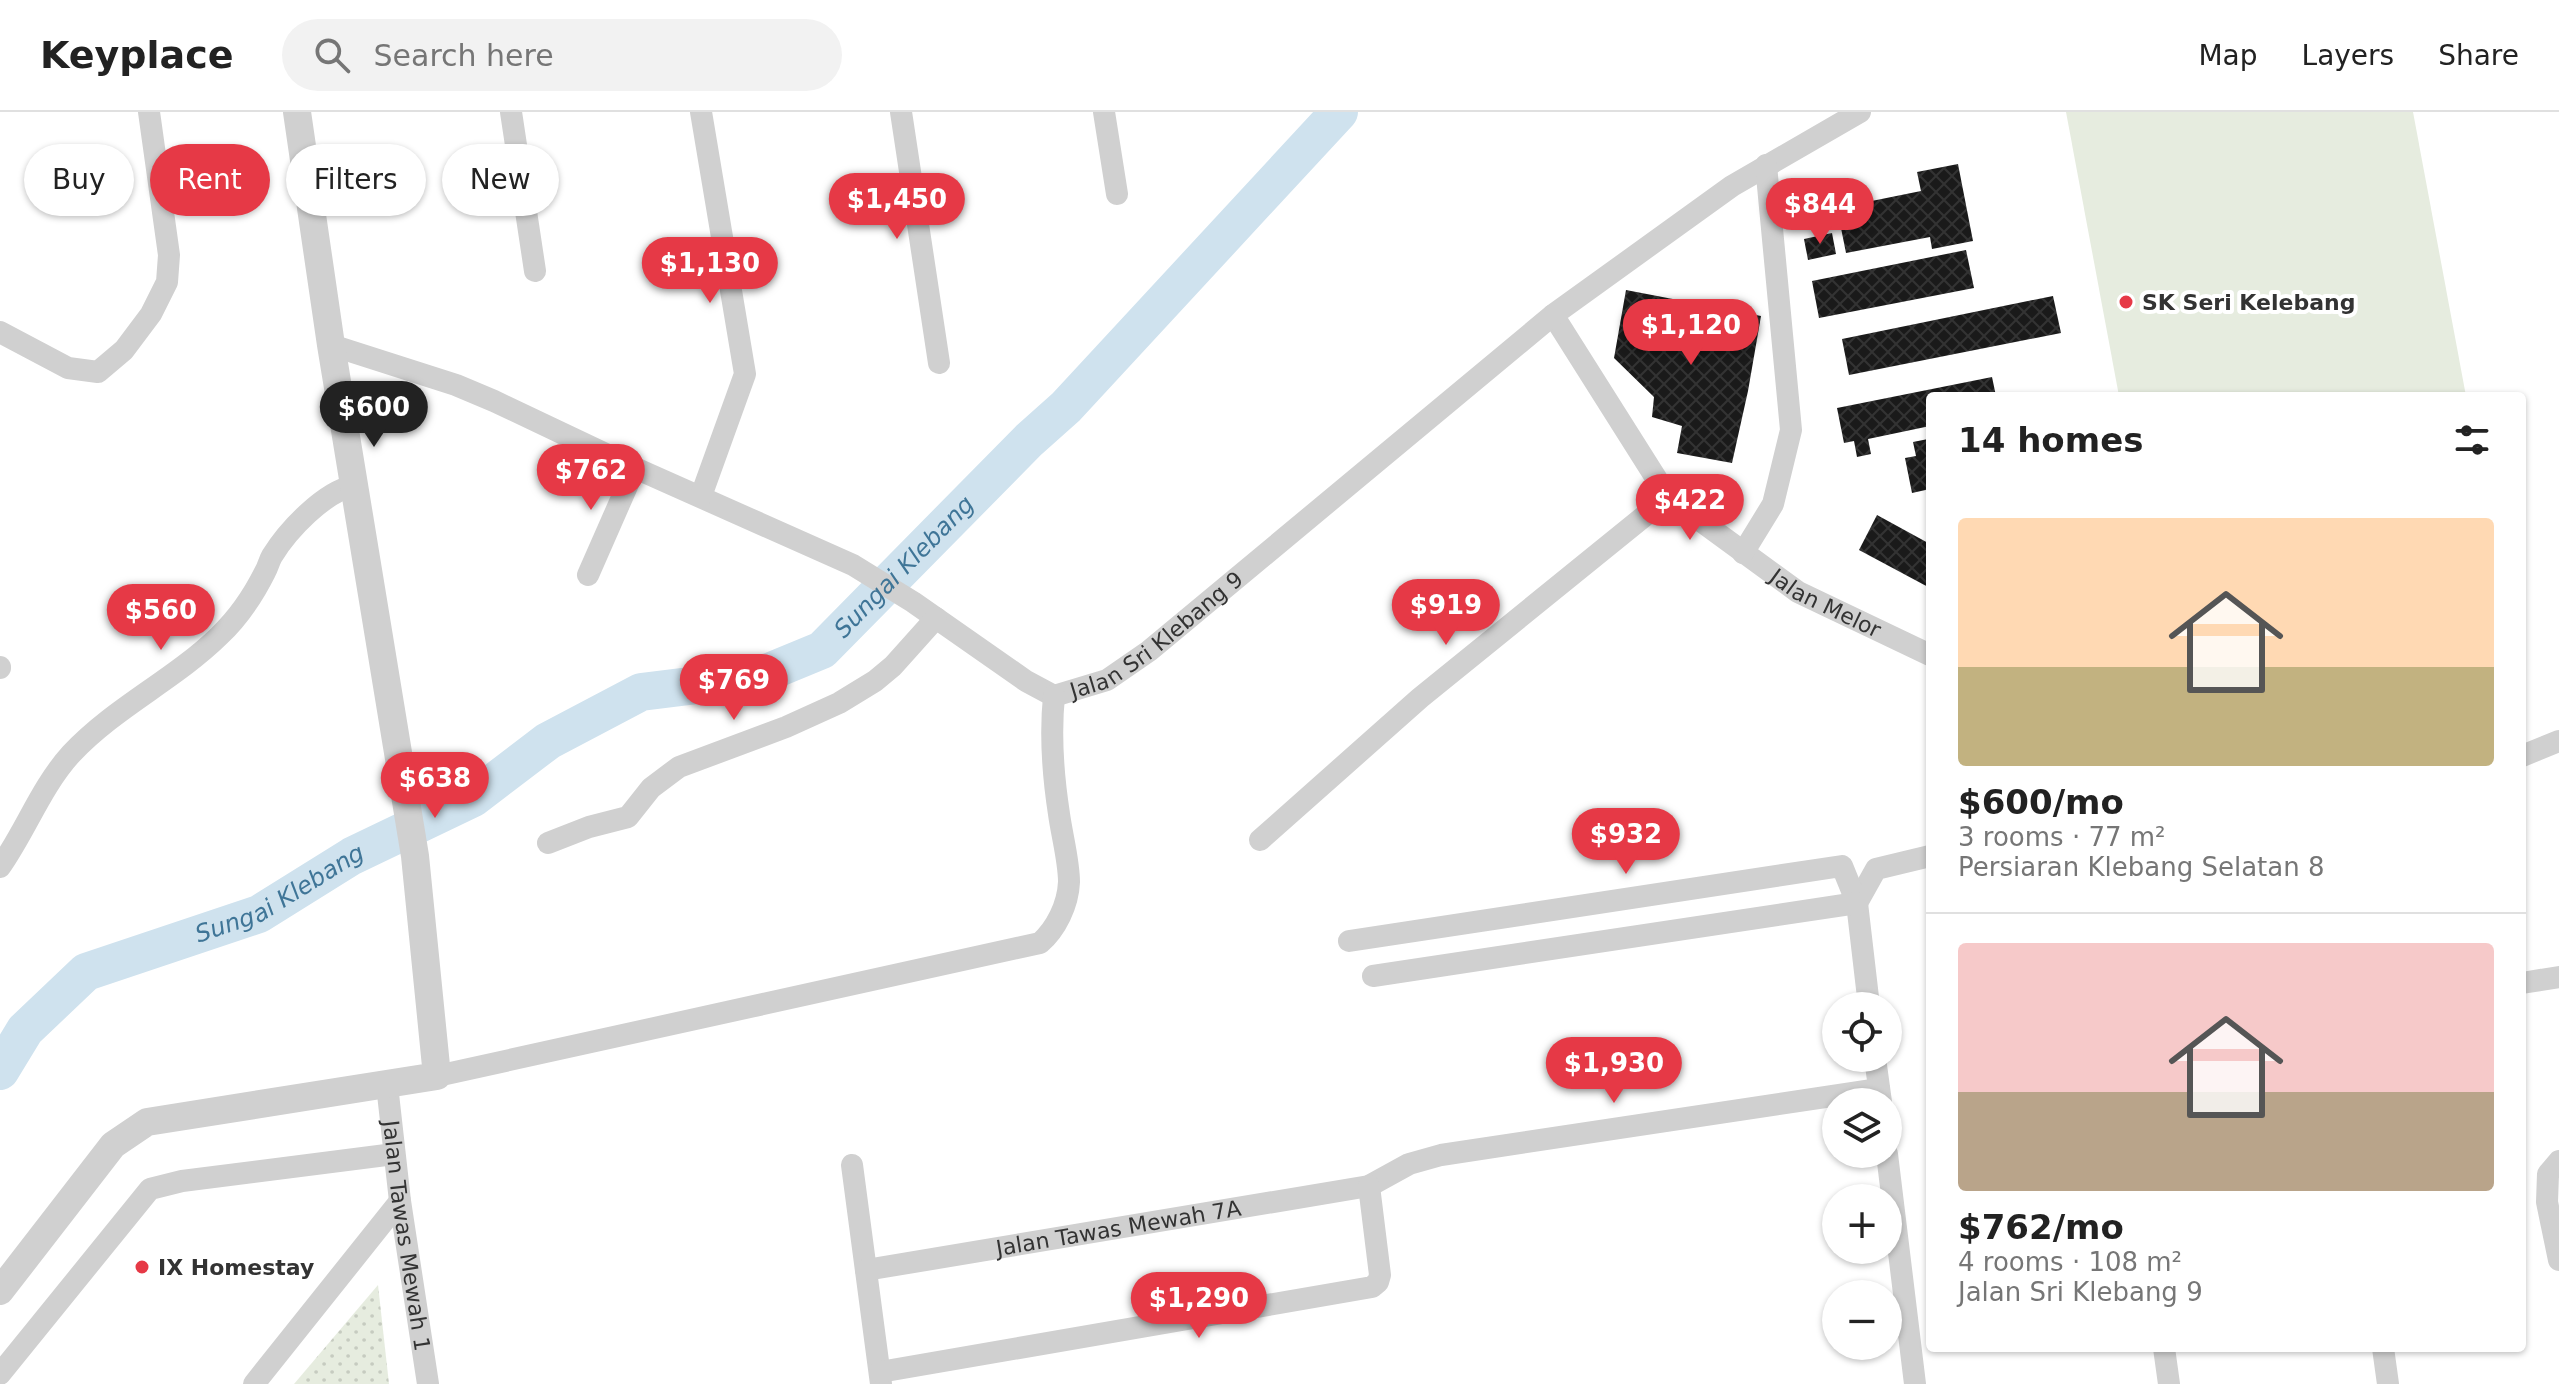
<!DOCTYPE html>
<meta charset="utf-8">
<style>
:root{--surface:#fff;--page:#f2f2f2;--text:#222;--muted:#767676;--line:#e0e0e0;--accent:#e63946}
body{margin:0;font-family:"DejaVu Sans",sans-serif;background:var(--page);color:var(--text);height:100vh;display:flex;flex-direction:column;font-size:30px;white-space:nowrap}
*{box-sizing:border-box;margin:0}
p{font-size:26px;color:var(--muted)}
.icon{flex:none;width:44px;height:44px;fill:none;stroke:currentColor;stroke-width:2;stroke-linecap:round;stroke-linejoin:round}
.map{position:relative;flex:1;overflow:hidden}
.sheet{position:absolute;left:1926px;top:280px;width:600px;height:960px;display:flex;flex-direction:column;background:var(--surface);border-radius:8px;box-shadow:0 2px 6px #0004}
.sheet>*{flex:none}
.guide{position:absolute;left:24px;top:32px;width:760px;height:72px;display:flex;gap:16px}
.buttons{position:absolute;left:1822px;top:880px;display:grid;gap:16px}
.buttons a{display:grid;place-items:center;width:80px;height:80px;border-radius:50%;background:var(--surface);box-shadow:0 2px 6px #0004;font-size:40px}
.price{position:absolute;translate:-50% -68px;padding:0 18px;border-radius:28px;background:var(--accent);color:#fff;font-size:26px;line-height:52px;filter:drop-shadow(0 2px 4px #0008)}
.price::after{content:'';position:absolute;left:50%;top:48px;width:24px;height:18px;margin-left:-12px;background:inherit;clip-path:polygon(0 0,100% 0,50% 100%)}
.price.current{background:#222;color:#fff}
ul{padding:0;list-style:none}
li{display:grid;align-content:center;gap:16px;height:424px;padding:0 32px}
li+li{border-top:2px solid var(--line)}
li span{display:grid;place-items:center;height:248px;border-radius:8px;color:#555}
li>.icon{margin-inline-start:auto}
span .icon{width:144px;height:144px;fill:#fffc;stroke-width:1}
li b{font-size:34px}
h2{display:flex;justify-content:space-between;align-items:center;height:96px;padding:0 32px;font-size:34px}
.tag{padding:0 28px;border-radius:36px;background:var(--surface);box-shadow:0 2px 6px #0004;font-size:28px;line-height:72px}
.tag.current{background:var(--accent);color:#fff}
header{display:flex;align-items:center;gap:48px;box-sizing:border-box;height:112px;padding:0 40px;background:var(--surface);border-bottom:2px solid var(--line)}
header strong{font-size:38px}
nav{display:flex;gap:44px;margin-inline-start:auto;font-size:28px}
.search{width:560px;height:72px;background:var(--page);display:flex;align-items:center;gap:20px;box-sizing:border-box;padding:0 28px;border-radius:44px;color:var(--muted);font-size:30px}
.map>svg:first-child{display:block}
.park{fill:url(#park-dots)}
.pitch{fill:#e6ecdf}
.lines{fill:none;stroke-linecap:round;stroke-linejoin:round}
.river{stroke:#cfe2ee;stroke-width:38}
.building{fill:url(#building-cross-hatch)}
.minor{stroke:#d0d0d0;stroke-width:22}
.tertiary{stroke:#d0d0d0;stroke-width:28}
.poi-dot{fill:#e63946;stroke:#fff;stroke-width:3}
.labels{text-anchor:middle;stroke-width:8;stroke-linejoin:round;paint-order:stroke}
.poi-label{font-size:22px;font-weight:bold;fill:#333;stroke:#fff;text-anchor:start}
.street-label{font-size:22px;fill:#333;stroke:#fff}
.water-label{font-size:24px;font-style:italic;fill:#3f7597;stroke:#fff}
</style>
<header>
<strong>Keyplace</strong>
<div class="search"><svg class="icon" aria-label="search" viewBox="0 0 24 24"><circle cx="10" cy="10" r="6"/><path d="M15 15l6 6"/></svg>Search here</div>
<nav><a>Map</a><a>Layers</a><a>Share</a></nav>
</header>
<div class="map">
<svg width="2559" height="1272" viewBox="0 0 2559 1272">
<defs>
<pattern id="park-dots" width="8" height="8" patternUnits="userSpaceOnUse" patternTransform="scale(2)"><rect width="8" height="8" fill="#e6ecdf"/><path d="M2 2h.1M6 6h.1" fill="none" stroke="#c6cbc0" stroke-width="1.8" stroke-linecap="round"/></pattern>
<pattern id="building-cross-hatch" width="8" height="8" patternUnits="userSpaceOnUse" patternTransform="scale(2)"><rect width="8" height="8" fill="#1a1a1a"/><path d="M0 0l8 8M0 8l8-8" fill="none" stroke="#333"/></pattern>
</defs>
<rect width="100%" height="100%" fill="#fff"/>
<path class="park" d="M 378,1173 L 389,1272 L 294,1272 Z"/>
<path class="pitch" d="M 2066,0 L 2413,0 L 2466,284 L 2119,284 Z"/>
<g class="lines">
<path class="river" id="s1" d="M 0,959 L 25,918 L 86,860 L 259,802 L 352,744 L 473,686 L 548,629 L 641,580 L 754,566 L 822,538 L 1029,328 L 1066,295 L 1339,0"/>
</g>
<g class="building">
<path d="M 1958,52 L 1973,129 L 1932,137 L 1930,125 L 1846,141 L 1837,96 L 1921,79 L 1917,60 Z"/>
<path d="M 1832,121 L 1836,142 L 1808,148 L 1804,127 Z"/>
<path d="M 1966,138 L 1974,176 L 1819,206 L 1812,169 Z"/>
<path d="M 1626,178 L 1761,204 L 1748,279 L 1732,351 L 1677,341 L 1682,314 L 1652,305 L 1654,285 L 1614,246 Z"/>
<path d="M 2053,184 L 2061,221 L 1849,263 L 1842,227 Z"/>
<path d="M 1992,265 L 1996,284 L 1930,284 L 1930,314 L 1868,327 L 1871,342 L 1857,345 L 1854,329 L 1844,331 L 1837,296 Z"/>
<path d="M 1928,327 L 1930,377 L 1912,381 L 1905,346 L 1916,344 L 1913,330 Z"/>
<path d="M 1877,403 L 1930,432 L 1930,476 L 1859,438 Z"/>
</g>
<g class="lines">
<g class="minor">
<path d="M 511,0 L 535,159"/>
<path d="M 901,0 L 939,251"/>
<path d="M 1104,0 L 1117,82"/>
<path id="s2" d="M 1553,203 L 1668,385 L 1798,480 L 1930,543"/>
<path d="M 0,220 L 68,256 L 98,260 L 124,238 L 151,202 L 167,170 L 169,143 L 149,0"/>
<path id="s3" d="M 331,233 L 456,273 L 494,289 L 635,356 L 853,453 L 913,490 L 1026,569 L 1054,584 L 1107,568 L 1149,539 L 1553,203 L 1732,74 L 1860,0"/>
<path d="M 701,384 L 745,262 L 701,0"/>
<path d="M 1743,441 L 1773,392 L 1791,318 L 1766,53"/>
<path d="M 588,463 L 635,356"/>
<path d="M 0,556 L 0,555"/>
<path d="M 2522,644 L 2559,629"/>
<path d="M 1260,728 L 1420,586 L 1668,385"/>
<path d="M 548,731 L 589,715 L 628,705 L 651,676 L 679,655 L 786,615 L 839,591 L 875,569 L 893,554 L 936,506"/>
<path d="M 0,755 C 26,718 41,675 71,642 C 115,595 174,568 219,524 C 237,507 254,482 265,460 C 268,455 269,449 272,444 C 288,418 324,380 353,374"/>
<path d="M 1857,791 L 1876,757 L 1930,744"/>
<path d="M 1349,829 L 1842,754 L 1857,791 L 1869,894"/>
<path d="M 1373,864 L 1857,791"/>
<path d="M 2522,871 L 2559,865"/>
<path d="M 1875,946 L 1881,990"/>
<path d="M 437,964 L 1040,831 C 1056,817 1068,793 1069,770 C 1069,749 1062,724 1059,702 C 1053,663 1050,623 1054,584"/>
<path id="s4" d="M 387,973 L 400,1089 L 428,1272"/>
<path d="M 1887,1042 L 1915,1272"/>
<path d="M 2559,1049 L 2548,1062 L 2547,1090 L 2559,1148"/>
<path d="M 852,1053 L 881,1272"/>
<path id="s5" d="M 866,1158 L 1369,1074 L 1409,1052 L 1441,1043 L 1879,977"/>
<path d="M 2164,1236 L 2169,1272"/>
<path d="M 2383,1236 L 2388,1272"/>
<path d="M 880,1260 L 1372,1175 L 1378,1170 L 1380,1163 L 1369,1074"/>
<path d="M 0,1262 L 150,1077 L 182,1069 L 394,1042"/>
<path d="M 254,1272 L 400,1089"/>
</g>
<path class="tertiary" d="M 0,1179 L 113,1033 L 147,1010 L 437,964 L 415,744 L 331,233 L 297,0"/>
</g>
<g class="poi-dot">
<circle cx="2126" cy="190" r="8"/>
<circle cx="142" cy="1155" r="8"/>
</g>
<g class="labels">
<g class="poi-label">
<text x="2142" y="198">SK Seri Kelebang</text>
<text x="158" y="1163">IX Homestay</text>
</g>
<g class="street-label">
<text dy="8" stroke="none"><textPath href="#s2" startOffset="406">Jalan Melor</textPath></text>
<text dy="8" stroke="none"><textPath href="#s3" startOffset="928">Jalan Sri Klebang 9</textPath></text>
<text dy="8" stroke="none"><textPath href="#s5" startOffset="256">Jalan Tawas Mewah 7A</textPath></text>
<text dy="8" stroke="none"><textPath href="#s4" startOffset="152">Jalan Tawas Mewah 1</textPath></text>
</g>
<g class="water-label">
<text dy="8" stroke="none"><textPath href="#s1" startOffset="1062">Sungai Klebang</textPath></text>
<text dy="8" stroke="none"><textPath href="#s1" startOffset="342">Sungai Klebang</textPath></text>
</g>
</g>
</svg>
<div class="buttons">
<a><svg class="icon" aria-label="locate" viewBox="0 0 24 24"><circle cx="12" cy="12" r="6"/><path d="M12 2v4M12 18v4M2 12h4M18 12h4"/></svg></a>
<a><svg class="icon" aria-label="layers" viewBox="0 0 24 24"><path d="M12 4l9 5-9 5-9-5zM3 14l9 5 9-5"/></svg></a>
<a>+</a>
<a>−</a>
</div>
<b class="price" style="left:897px;top:129px">$1,450</b>
<b class="price" style="left:1820px;top:134px">$844</b>
<b class="price" style="left:710px;top:193px">$1,130</b>
<b class="price" style="left:1691px;top:255px">$1,120</b>
<b class="price current" style="left:374px;top:337px">$600</b>
<b class="price" style="left:591px;top:400px">$762</b>
<b class="price" style="left:1690px;top:430px">$422</b>
<b class="price" style="left:1446px;top:535px">$919</b>
<b class="price" style="left:161px;top:540px">$560</b>
<b class="price" style="left:734px;top:610px">$769</b>
<b class="price" style="left:435px;top:708px">$638</b>
<b class="price" style="left:1626px;top:764px">$932</b>
<b class="price" style="left:1614px;top:993px">$1,930</b>
<b class="price" style="left:1199px;top:1228px">$1,290</b>
<div class="guide">
<a class="tag">Buy</a>
<a class="tag current">Rent</a>
<a class="tag">Filters</a>
<a class="tag">New</a>
</div>
<section class="sheet">
<h2>14 homes<svg class="icon" aria-label="filters" viewBox="0 0 24 24"><path d="M4 7h16M4 17h16"/><circle cx="9" cy="7" r="2"/><circle cx="15" cy="17" r="2"/></svg></h2>
<ul>
<li><span style="background:linear-gradient(#ffd9b3 60%,#c2b280 0)"><svg class="icon" aria-label="home" viewBox="0 0 24 24"><path d="M3 11l9-7 9 7M6 9v11h12V9"/></svg></span><div><b>$600/mo</b><p>3 rooms · 77 m²</p><p>Persiaran Klebang Selatan 8</p></div></li>
<li><span style="background:linear-gradient(#f6c9c9 60%,#b9a48a 0)"><svg class="icon" aria-label="home" viewBox="0 0 24 24"><path d="M3 11l9-7 9 7M6 9v11h12V9"/></svg></span><div><b>$762/mo</b><p>4 rooms · 108 m²</p><p>Jalan Sri Klebang 9</p></div></li>
</ul>
</section>
</div>
